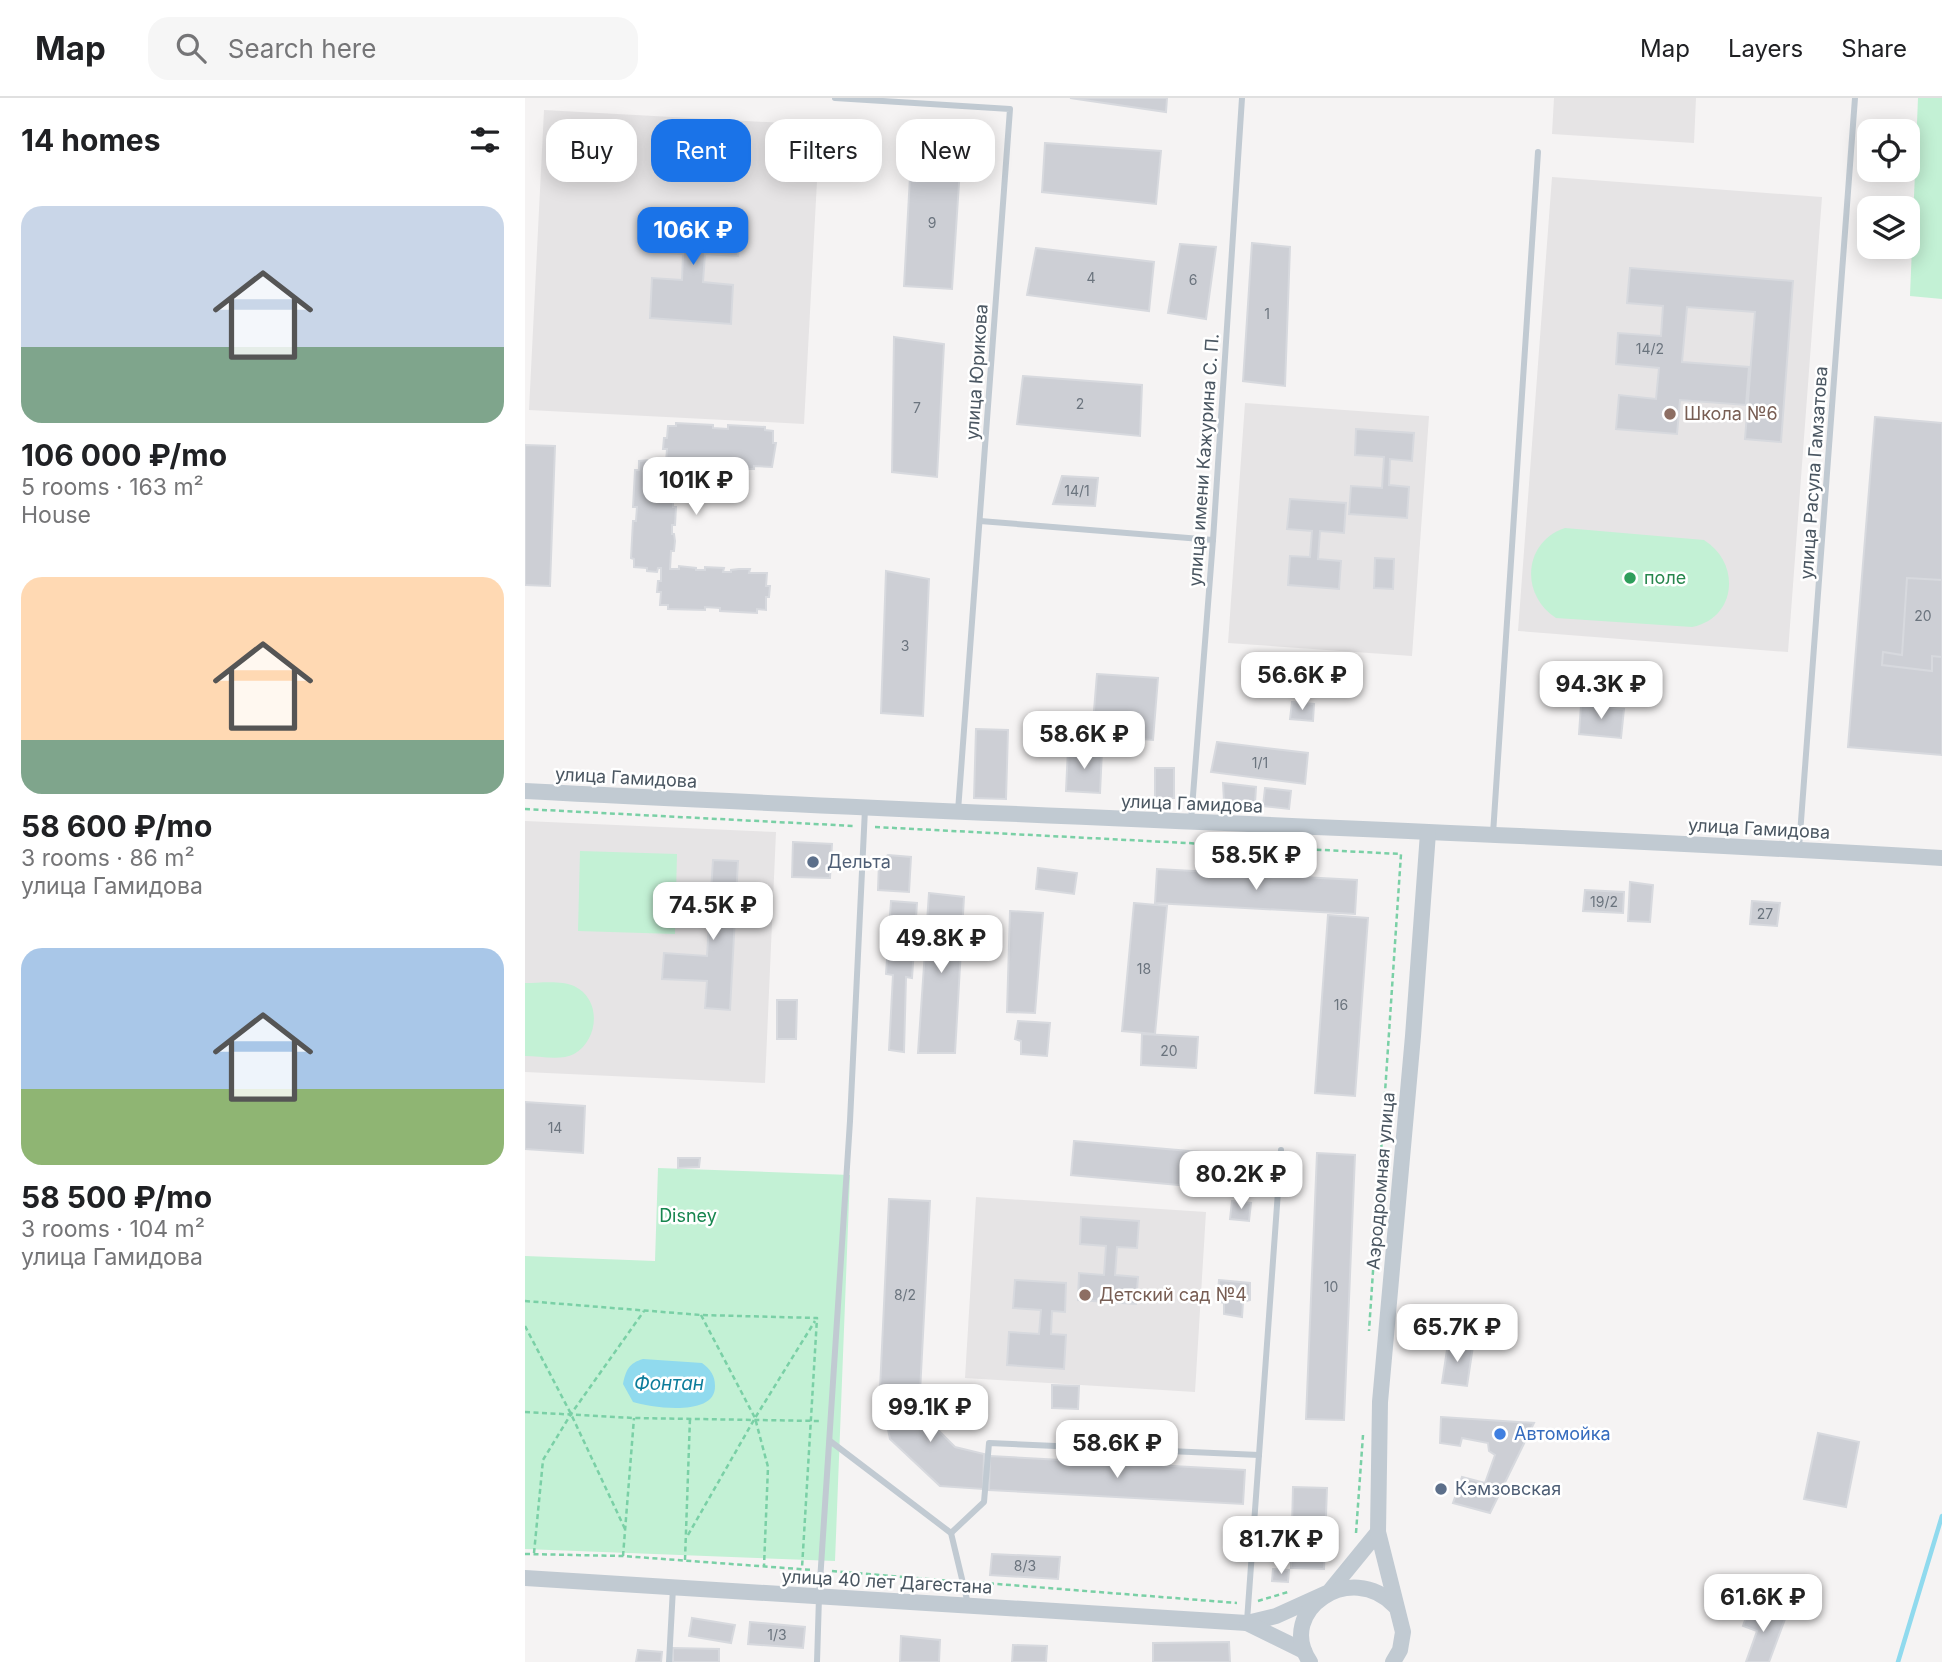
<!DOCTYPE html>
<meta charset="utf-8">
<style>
:root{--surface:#fff;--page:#f6f6f6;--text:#202124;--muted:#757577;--line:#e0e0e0;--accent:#1a73e8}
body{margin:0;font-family:Inter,sans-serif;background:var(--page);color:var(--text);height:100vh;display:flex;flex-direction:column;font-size:26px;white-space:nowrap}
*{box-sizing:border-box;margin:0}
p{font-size:23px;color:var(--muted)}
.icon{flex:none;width:38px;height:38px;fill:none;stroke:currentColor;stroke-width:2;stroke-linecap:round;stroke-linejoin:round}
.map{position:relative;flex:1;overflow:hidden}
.panel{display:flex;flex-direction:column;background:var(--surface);width:525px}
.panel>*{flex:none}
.guide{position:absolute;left:21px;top:21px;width:665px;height:63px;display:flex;gap:14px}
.controls{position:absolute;left:1332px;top:21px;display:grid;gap:14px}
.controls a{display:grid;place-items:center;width:63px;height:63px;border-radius:14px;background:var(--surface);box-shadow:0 4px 18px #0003;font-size:35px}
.price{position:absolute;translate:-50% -60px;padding:0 16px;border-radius:14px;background:#fff;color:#222;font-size:23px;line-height:46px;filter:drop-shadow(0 2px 4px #0008)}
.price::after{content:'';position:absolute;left:50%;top:42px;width:21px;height:16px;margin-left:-10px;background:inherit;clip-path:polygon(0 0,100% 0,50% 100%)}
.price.active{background:var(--accent);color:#fff}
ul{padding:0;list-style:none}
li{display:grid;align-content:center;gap:14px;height:371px;padding:0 21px}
li span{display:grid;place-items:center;height:217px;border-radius:21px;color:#555}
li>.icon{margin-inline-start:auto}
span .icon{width:126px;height:126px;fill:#fffc;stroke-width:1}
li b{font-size:30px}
h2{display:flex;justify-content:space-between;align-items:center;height:84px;padding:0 21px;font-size:30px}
.tag{padding:0 24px;border-radius:21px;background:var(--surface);box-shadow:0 4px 18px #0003;font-size:24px;line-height:63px}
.tag.active{background:var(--accent);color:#fff}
header{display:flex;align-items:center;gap:42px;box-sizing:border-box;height:98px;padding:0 35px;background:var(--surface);border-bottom:2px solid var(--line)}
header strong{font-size:33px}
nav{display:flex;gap:38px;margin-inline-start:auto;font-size:24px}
.search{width:490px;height:63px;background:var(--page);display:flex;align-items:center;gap:18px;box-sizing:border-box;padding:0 24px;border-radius:21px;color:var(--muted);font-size:26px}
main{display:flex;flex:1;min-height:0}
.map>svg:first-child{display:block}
.education{fill:#e6e4e5}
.green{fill:#c3f1d5}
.water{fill:#90daee}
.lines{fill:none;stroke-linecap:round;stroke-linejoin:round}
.stream{stroke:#90daee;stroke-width:4.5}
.building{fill:#cdcfd5;stroke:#d7d9de;stroke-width:2}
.path{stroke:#7ad0a6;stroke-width:2.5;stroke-dasharray:5 3.5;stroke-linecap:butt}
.service{stroke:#c1cad2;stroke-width:6}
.tertiary{stroke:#c1cad2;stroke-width:16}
.education-dot{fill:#8d6e63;stroke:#fff;stroke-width:2.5}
.leisure-dot{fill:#2e9e5b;stroke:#fff;stroke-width:2.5}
.service-dot{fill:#5c6f8a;stroke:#fff;stroke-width:2.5}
.shop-dot{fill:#3f7fe0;stroke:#fff;stroke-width:2.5}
.labels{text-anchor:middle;stroke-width:5;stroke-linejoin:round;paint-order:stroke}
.number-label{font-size:14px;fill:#6b747e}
.street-label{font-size:18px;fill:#4a5661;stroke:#fff}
.education-label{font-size:18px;fill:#785e54;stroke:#fff;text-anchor:start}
.leisure-label{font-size:18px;fill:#27864d;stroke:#fff;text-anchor:start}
.service-label{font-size:18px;fill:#4e5e75;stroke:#fff;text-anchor:start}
.park-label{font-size:18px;fill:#17864f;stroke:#fff}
.shop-label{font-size:18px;fill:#366cbe;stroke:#fff;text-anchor:start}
.water-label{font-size:19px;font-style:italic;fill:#0c7c9b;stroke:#fff}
</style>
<header>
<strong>Map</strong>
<div class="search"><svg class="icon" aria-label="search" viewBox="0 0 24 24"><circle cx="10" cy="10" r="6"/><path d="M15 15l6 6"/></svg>Search here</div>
<nav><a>Map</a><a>Layers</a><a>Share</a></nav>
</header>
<main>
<section class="panel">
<h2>14 homes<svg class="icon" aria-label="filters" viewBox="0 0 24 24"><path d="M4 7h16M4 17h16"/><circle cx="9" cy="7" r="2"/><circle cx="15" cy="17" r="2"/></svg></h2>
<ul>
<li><span style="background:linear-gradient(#c9d6e8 65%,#7fa58c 0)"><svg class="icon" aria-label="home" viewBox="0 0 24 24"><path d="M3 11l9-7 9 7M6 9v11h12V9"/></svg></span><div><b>106 000 ₽/mo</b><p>5 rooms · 163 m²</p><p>House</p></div></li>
<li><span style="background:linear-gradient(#ffd9b3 75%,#7fa58c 0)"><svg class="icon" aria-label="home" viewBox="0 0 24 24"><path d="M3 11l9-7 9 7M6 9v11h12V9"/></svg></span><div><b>58 600 ₽/mo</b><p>3 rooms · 86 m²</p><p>улица Гамидова</p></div></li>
<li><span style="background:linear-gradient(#a9c7e8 65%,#8fb573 0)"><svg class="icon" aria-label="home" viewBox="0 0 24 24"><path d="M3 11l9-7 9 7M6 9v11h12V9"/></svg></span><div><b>58 500 ₽/mo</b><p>3 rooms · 104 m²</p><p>улица Гамидова</p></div></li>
</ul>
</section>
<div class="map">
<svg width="1417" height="1564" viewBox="0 0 1417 1564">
<rect width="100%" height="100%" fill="#f5f3f3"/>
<g class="education">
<path d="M 1029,0 L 1171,0 L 1169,45 L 1027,36 Z"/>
<path d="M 19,12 L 295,27 L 279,326 L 4,312 Z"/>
<path d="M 1027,79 L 1297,99 L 1263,554 L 993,533 Z"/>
<path d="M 720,305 L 904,318 L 887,558 L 703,545 Z"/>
<path d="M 0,723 L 251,734 L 240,985 L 0,974 Z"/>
<path d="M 451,1099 L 681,1114 L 670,1294 L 440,1280 Z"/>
</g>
<g class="green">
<path d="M 1393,0 L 1417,0 L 1417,201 L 1385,198 Z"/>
<path d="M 1040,430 L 1179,442 C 1216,465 1212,520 1167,529 L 1031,520 C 995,497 998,444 1040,430 Z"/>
<path d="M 55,753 L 152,756 L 150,836 L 53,833 Z"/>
<path d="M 0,885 C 14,885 36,882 49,888 C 77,901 74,942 49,956 C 36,963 15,958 0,958 Z"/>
<path d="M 133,1070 L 325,1077 L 310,1463 L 0,1451 L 0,1158 L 130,1163 Z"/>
</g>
<path class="water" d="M 118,1261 L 177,1265 C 185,1271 190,1277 190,1288 C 191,1319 127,1310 108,1304 L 98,1286 C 101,1272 104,1265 118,1261 Z"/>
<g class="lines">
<path class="stream" d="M 1373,1564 L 1417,1418"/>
</g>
<g class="building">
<path d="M 545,0 L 642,0 L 641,14 Z"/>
<path d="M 520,45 L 636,53 L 631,106 L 517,94 Z"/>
<path d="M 436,55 L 427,191 L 379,188 L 386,61 Z"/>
<path d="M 127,114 L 216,120 L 213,158 L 180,156 L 178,184 L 208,187 L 206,226 L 125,220 L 127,180 L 157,182 L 158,156 L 125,154 Z"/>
<path d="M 727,145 L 765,149 L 760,288 L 718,283 Z"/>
<path d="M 655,146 L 691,149 L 681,221 L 643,215 Z"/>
<path d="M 511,150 L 629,164 L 624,213 L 502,197 Z"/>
<path d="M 1105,170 L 1268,183 L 1256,344 L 1220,341 L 1230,214 L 1162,209 L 1157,264 L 1224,269 L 1221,307 L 1155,302 L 1152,336 L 1091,331 L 1094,297 L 1131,301 L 1134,270 L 1091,266 L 1093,235 L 1136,238 L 1138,208 L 1102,205 Z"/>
<path d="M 369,239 L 419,246 L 412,379 L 367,374 Z"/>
<path d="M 498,278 L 617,287 L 615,338 L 492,326 Z"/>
<path d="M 1350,319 L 1417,325 L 1417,657 L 1323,649 Z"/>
<path d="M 151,325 L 188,327 L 188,330 L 203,331 L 203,327 L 240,329 L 240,332 L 248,333 L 248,345 L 251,345 L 247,369 L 229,368 L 229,371 L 219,371 L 212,370 L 212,367 L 203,367 L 203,370 L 185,369 L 185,366 L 176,366 L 176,368 L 169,369 L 150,364 L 149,382 L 153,382 L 151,400 L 148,399 L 148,409 L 151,409 L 150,427 L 147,427 L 147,436 L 149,436 L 150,443 L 149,453 L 146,453 L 145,471 L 154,471 L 154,468 L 171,470 L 171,472 L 180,472 L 180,469 L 199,470 L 198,474 L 206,474 L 206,472 L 214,471 L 225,471 L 224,475 L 242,475 L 241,488 L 245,488 L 244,499 L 241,499 L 241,512 L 232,511 L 232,515 L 195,513 L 195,510 L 180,509 L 180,512 L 143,511 L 143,507 L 135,507 L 136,494 L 132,494 L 133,483 L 136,483 L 136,470 L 133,470 L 132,474 L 122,473 L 122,470 L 109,469 L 109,461 L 106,460 L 108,423 L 111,423 L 112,409 L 108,409 L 110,372 L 114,372 L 114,363 L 137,361 L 137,364 L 141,365 L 142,351 L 138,351 L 139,340 L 142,340 L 143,328 L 151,328 Z"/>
<path d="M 831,331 L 889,335 L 887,363 L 865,361 L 864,387 L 884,389 L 882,420 L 824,416 L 826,388 L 857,390 L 859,359 L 830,357 Z"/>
<path d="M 0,347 L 30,348 L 25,488 L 0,487 Z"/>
<path d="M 537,378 L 573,380 L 570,408 L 528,406 Z"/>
<path d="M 765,401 L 821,405 L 819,435 L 795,433 L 793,461 L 816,463 L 814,491 L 763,487 L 765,458 L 785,459 L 787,433 L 762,431 Z"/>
<path d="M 850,460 L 869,461 L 868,491 L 849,490 Z"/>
<path d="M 361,473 L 404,481 L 398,618 L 356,615 Z"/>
<path d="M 1382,480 L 1417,482 L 1417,559 L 1407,558 L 1407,573 L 1357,567 L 1358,554 L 1377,557 Z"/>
<path d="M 572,576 L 633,580 L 628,642 L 567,637 Z"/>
<path d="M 767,604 L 789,606 L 788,623 L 765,621 Z"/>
<path d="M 1056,607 L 1099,611 L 1096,640 L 1054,636 Z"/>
<path d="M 451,631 L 483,632 L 481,701 L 449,700 Z"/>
<path d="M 692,644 L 783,655 L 780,686 L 686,674 Z"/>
<path d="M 543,651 L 577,652 L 575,695 L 541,693 Z"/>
<rect x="630" y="670" width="19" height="30"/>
<path d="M 698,685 L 731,689 L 730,706 L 699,703 Z"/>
<path d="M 740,690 L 766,693 L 764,711 L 738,708 Z"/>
<path d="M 268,744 L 307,746 L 305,780 L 267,779 Z"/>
<path d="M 363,757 L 386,759 L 384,794 L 353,792 L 354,764 Z"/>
<path d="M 188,762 L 213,763 L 205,912 L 180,910 L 182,883 L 137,881 L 139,855 L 182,858 Z"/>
<path d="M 513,770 L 552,775 L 549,796 L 511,791 Z"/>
<path d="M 632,771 L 832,782 L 830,816 L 630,805 Z"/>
<path d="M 1105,784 L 1128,787 L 1125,824 L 1103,823 Z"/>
<path d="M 1060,792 L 1099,794 L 1098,815 L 1058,813 Z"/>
<path d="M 404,795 L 439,799 L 430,955 L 393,955 Z"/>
<path d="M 366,803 L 392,805 L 387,880 L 381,879 L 379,954 L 364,952 L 368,877 L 361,876 Z"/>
<path d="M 1227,803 L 1255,805 L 1252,828 L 1225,826 Z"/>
<path d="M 609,805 L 642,808 L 630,936 L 597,933 Z"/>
<path d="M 485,813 L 518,815 L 510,915 L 482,914 Z"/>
<path d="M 803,817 L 843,820 L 830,998 L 790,995 Z"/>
<path d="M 252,902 L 272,902 L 271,941 L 252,941 Z"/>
<path d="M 493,923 L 525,925 L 522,958 L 496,956 L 496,943 L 490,941 Z"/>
<path d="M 617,936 L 673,939 L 671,970 L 616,967 Z"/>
<path d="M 0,1004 L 60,1008 L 58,1055 L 0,1051 Z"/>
<path d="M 549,1043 L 710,1057 L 707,1092 L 546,1077 Z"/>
<path d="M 792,1055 L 830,1057 L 819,1322 L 781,1321 Z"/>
<path d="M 153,1060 L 175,1060 L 174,1069 L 153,1070 Z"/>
<path d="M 364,1101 L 405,1103 L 395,1294 L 355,1291 Z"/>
<path d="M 707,1103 L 726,1105 L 724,1123 L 705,1121 Z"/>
<path d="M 556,1119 L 614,1123 L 612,1150 L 592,1149 L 590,1177 L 613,1179 L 611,1206 L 553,1202 L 554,1175 L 579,1177 L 581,1148 L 555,1146 Z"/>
<path d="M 490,1182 L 541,1185 L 540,1214 L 527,1213 L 526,1236 L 541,1237 L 539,1271 L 482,1267 L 484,1234 L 514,1236 L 516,1212 L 488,1210 Z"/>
<path d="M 694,1182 L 725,1185 L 725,1202 L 718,1204 L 717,1219 L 699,1216 L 699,1205 L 692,1203 Z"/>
<path d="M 923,1245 L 948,1248 L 942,1288 L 917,1285 Z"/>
<path d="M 527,1287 L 554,1288 L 553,1311 L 527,1310 Z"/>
<path d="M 355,1294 L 394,1297 L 402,1321 L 430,1349 L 459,1356 L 458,1391 L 415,1388 L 365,1341 Z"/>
<path d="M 916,1319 L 1009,1325 L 965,1415 L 928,1405 L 937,1379 L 960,1385 L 970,1357 L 964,1353 L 963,1345 L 937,1340 L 935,1348 L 915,1345 Z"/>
<path d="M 1293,1335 L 1334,1344 L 1321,1409 L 1279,1401 Z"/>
<path d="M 465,1358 L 720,1372 L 718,1406 L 464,1392 Z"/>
<path d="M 768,1389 L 802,1390 L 799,1471 L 766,1470 Z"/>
<path d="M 467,1456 L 535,1459 L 533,1481 L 465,1477 Z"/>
<path d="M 748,1471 L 764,1472 L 763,1484 L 747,1483 Z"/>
<path d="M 1225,1508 L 1260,1521 L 1244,1564 L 1221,1564 L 1232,1533 L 1218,1528 Z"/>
<path d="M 167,1520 L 210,1527 L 206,1545 L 164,1538 Z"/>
<path d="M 225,1524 L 280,1529 L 278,1550 L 223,1546 Z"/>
<path d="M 376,1538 L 415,1542 L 414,1564 L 375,1564 Z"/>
<path d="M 704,1544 L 705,1564 L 628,1564 L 628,1545 Z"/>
<path d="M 488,1547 L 522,1548 L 521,1564 L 487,1564 Z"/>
<path d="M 148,1550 L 194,1551 L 194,1564 L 148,1564 Z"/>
<path d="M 113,1552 L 137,1554 L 136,1564 L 111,1564 Z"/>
</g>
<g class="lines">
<g class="path">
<path d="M 0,711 L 329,728"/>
<path d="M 350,729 L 876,756 L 844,1233"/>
<path d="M 0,1203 L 176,1217 L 292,1220 L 277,1470"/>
<path d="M 176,1217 L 230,1320 L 243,1369 L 239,1468"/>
<path d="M 0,1228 L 46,1316 L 100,1431"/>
<path d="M 0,1314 L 109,1320 L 294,1323"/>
<path d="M 831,1435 L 838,1337"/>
<path d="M 163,1437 L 230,1320 L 290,1223"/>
<path d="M 9,1455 L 18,1362 L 46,1316 L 119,1213"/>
<path d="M 0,1456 L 98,1458 L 287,1472"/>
<path d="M 98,1458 L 109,1320"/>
<path d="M 160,1462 L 165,1320"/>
<path d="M 307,1473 L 426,1483"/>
<path d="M 447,1484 L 712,1505"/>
<path d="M 733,1503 L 763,1494"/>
</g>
<g class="service">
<path d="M 310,0 L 485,11 L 433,713"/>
<path d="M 455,423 L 688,442"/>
<path d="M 666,723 L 688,442 L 717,0"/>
<path d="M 968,736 L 1013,54"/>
<path d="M 1274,750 L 1330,0"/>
<path d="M 305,1343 L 426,1435 L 443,1506"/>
<path d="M 426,1435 L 459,1404 L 464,1345 L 734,1357"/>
<path d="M 722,1523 L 756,1052"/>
<path d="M 144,1564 L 148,1490"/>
<path d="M 292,1564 L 294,1499 L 325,1023 L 340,711"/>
</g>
<g class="tertiary">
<path d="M 0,693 C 472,718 945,732 1417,760"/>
<path d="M 0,1480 L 722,1525 L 751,1518 L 804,1494 L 853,1434"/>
<path d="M 722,1525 L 779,1553"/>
<path d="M 785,1564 C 750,1513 826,1461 870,1508"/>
<path d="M 868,1564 L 875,1552 L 878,1534 L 853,1434 L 855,1304 L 888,938 L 903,735"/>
</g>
</g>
<g class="education-dot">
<circle cx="1145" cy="316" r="7"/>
<circle cx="560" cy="1197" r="7"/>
</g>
<circle class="leisure-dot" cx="1105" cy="480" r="7"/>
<g class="service-dot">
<circle cx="288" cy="764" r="7"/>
<circle cx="916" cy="1391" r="7"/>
</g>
<circle class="shop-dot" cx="975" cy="1336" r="7"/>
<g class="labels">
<g class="number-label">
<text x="407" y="130">9</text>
<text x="566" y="185">4</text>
<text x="668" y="187">6</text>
<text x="742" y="221">1</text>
<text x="1125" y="256">14/2</text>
<text x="555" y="311">2</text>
<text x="392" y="315">7</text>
<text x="552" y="398">14/1</text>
<text x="1398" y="523">20</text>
<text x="380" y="553">3</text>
<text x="735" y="670">1/1</text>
<text x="1079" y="809">19/2</text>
<text x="1240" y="821">27</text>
<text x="619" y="876">18</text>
<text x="816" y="912">16</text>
<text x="644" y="958">20</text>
<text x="30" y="1035">14</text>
<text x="806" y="1194">10</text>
<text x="380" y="1202">8/2</text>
<text x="500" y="1473">8/3</text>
<text x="252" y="1542">1/3</text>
</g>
<g class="street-label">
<text transform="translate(452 274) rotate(-86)" y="6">улица Юрикова</text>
<text transform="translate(679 362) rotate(-86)" y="6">улица имени Кажурина С. П.</text>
<text transform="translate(1289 375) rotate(-86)" y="6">улица Расула Гамзатова</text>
<text transform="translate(101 680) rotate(3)" y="6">улица Гамидова</text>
<text transform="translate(667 706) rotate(2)" y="6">улица Гамидова</text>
<text transform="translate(1234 731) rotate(3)" y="6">улица Гамидова</text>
<text transform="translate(856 1083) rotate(-85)" y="6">Аэродромная улица</text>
<text transform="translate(362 1484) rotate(3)" y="6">улица 40 лет Дагестана</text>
</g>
<g class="education-label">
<text x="1159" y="322">Школа №6</text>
<text x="574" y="1203">Детский сад №4</text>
</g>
<g class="leisure-label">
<text x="1119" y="486">поле</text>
</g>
<g class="service-label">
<text x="302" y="770">Дельта</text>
<text x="930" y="1397">Кэмзовская</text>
</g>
<g class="park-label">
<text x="163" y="1124">Disney</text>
</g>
<g class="shop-label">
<text x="989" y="1342">Автомойка</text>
</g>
<g class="water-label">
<text x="144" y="1292">Фонтан</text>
</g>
</g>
</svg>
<div class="controls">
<a><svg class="icon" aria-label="locate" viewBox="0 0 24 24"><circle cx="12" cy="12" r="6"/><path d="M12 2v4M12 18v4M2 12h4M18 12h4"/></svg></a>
<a><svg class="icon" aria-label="layers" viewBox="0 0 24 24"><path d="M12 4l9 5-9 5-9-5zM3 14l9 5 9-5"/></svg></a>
</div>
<b class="price active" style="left:168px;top:169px">106K ₽</b>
<b class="price" style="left:171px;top:419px">101K ₽</b>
<b class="price" style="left:777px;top:614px">56.6K ₽</b>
<b class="price" style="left:1076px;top:623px">94.3K ₽</b>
<b class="price" style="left:559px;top:673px">58.6K ₽</b>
<b class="price" style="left:731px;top:794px">58.5K ₽</b>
<b class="price" style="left:188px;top:844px">74.5K ₽</b>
<b class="price" style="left:416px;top:877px">49.8K ₽</b>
<b class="price" style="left:716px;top:1113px">80.2K ₽</b>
<b class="price" style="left:932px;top:1266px">65.7K ₽</b>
<b class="price" style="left:405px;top:1346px">99.1K ₽</b>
<b class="price" style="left:592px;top:1382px">58.6K ₽</b>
<b class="price" style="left:756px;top:1478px">81.7K ₽</b>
<b class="price" style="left:1238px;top:1536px">61.6K ₽</b>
<div class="guide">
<a class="tag">Buy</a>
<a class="tag active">Rent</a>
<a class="tag">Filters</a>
<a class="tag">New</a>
</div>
</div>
</main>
